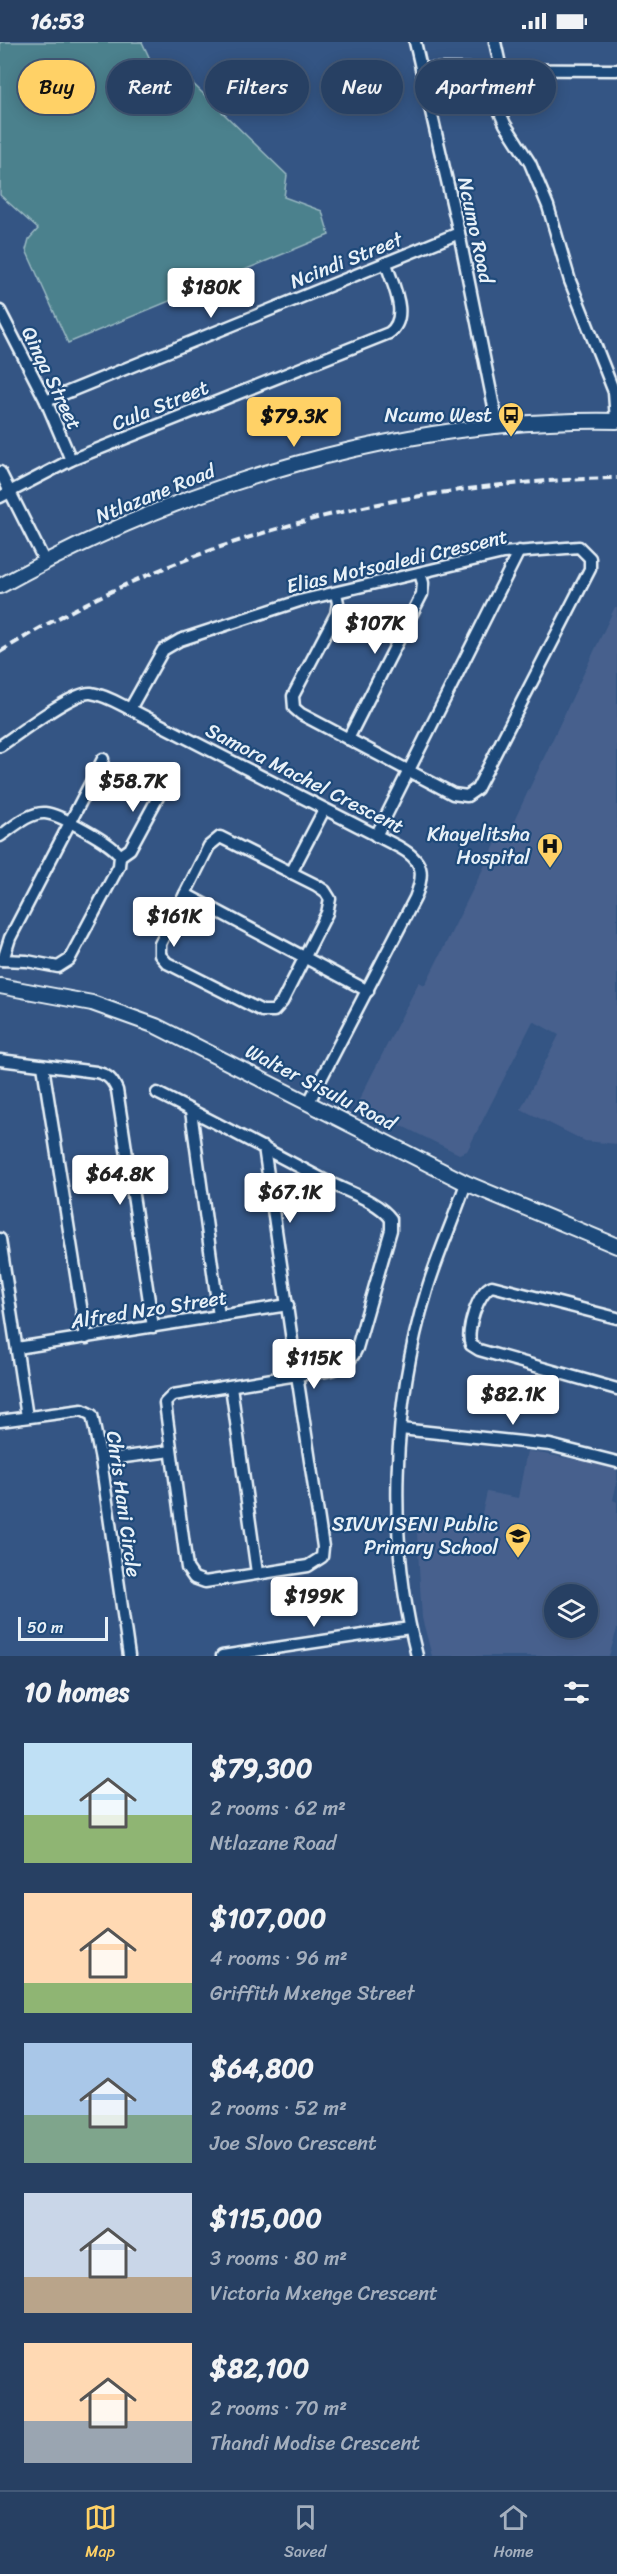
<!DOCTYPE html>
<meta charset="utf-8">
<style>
:root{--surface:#274063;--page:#334b6c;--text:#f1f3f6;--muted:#a4afbe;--line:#435978;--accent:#ffd166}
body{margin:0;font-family:Sriracha,sans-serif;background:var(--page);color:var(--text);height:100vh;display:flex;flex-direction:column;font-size:22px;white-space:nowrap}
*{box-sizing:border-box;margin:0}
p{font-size:20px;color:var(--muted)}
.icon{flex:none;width:33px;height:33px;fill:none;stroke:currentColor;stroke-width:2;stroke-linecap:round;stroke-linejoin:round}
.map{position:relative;height:1614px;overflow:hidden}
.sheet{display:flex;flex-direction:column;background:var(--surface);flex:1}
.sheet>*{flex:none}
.guide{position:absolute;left:18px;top:18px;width:582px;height:54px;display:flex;gap:12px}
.tools{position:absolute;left:544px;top:1542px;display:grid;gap:12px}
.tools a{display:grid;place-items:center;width:54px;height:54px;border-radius:50%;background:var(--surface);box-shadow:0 3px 15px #0003,0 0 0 2px var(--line);font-size:30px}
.scale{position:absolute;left:18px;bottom:15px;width:90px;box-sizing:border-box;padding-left:6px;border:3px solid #e8f1f8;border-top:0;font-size:16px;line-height:21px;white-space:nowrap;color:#e8f1f8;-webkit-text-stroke:4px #1f4a7a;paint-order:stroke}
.price{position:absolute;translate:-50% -51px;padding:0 14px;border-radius:6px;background:#fff;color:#222;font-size:20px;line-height:39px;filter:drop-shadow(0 2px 3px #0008)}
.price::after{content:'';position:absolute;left:50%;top:36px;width:18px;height:14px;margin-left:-9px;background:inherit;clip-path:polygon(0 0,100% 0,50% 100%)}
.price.active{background:var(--accent);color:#111}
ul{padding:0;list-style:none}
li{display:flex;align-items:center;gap:18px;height:150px;padding:0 24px}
li span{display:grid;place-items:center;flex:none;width:168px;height:120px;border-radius:0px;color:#555}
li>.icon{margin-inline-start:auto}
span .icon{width:72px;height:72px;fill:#fffc;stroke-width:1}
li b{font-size:26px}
h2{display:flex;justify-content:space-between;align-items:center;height:72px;padding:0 24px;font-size:26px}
.pill{padding:0 21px;border-radius:27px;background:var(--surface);box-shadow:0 3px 15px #0003,0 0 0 2px var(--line);font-size:21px;line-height:54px}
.pill.active{background:var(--accent);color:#111}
.status{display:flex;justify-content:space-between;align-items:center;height:42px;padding:0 30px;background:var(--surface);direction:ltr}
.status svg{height:16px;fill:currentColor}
.tab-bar{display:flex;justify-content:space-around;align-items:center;height:84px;border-top:2px solid var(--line);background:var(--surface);font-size:16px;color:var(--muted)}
.tab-bar a{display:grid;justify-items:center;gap:3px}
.tab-bar .active{color:var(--accent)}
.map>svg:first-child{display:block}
.built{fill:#47618d;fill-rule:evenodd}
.green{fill:#4c818d;stroke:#9ab9c2;stroke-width:1.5}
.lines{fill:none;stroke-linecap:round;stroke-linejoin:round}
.minor-casing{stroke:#e8f1f8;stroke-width:15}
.tertiary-casing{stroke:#e8f1f8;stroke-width:18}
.minor{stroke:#1f4a7a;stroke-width:10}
.tertiary{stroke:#1f4a7a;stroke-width:14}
.rail{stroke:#e8f1f8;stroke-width:4;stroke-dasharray:9 4.5;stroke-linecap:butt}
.labels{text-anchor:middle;stroke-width:4.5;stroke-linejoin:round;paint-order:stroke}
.street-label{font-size:20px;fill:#e8f1f8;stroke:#1f4a7a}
.poi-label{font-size:20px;fill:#e8f1f8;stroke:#1f4a7a;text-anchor:end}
</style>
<div class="status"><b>16:53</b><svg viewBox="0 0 49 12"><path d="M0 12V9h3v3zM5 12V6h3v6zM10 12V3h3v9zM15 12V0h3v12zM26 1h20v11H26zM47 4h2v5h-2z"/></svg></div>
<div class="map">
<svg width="617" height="1614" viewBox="0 0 617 1614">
<rect width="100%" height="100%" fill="#345584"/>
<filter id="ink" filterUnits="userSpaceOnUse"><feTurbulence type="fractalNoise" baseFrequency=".0167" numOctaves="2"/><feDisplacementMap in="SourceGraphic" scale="12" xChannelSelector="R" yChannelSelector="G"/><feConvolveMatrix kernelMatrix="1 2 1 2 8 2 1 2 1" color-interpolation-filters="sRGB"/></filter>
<g filter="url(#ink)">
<g class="built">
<path d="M 615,565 L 617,565 L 617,1102 L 585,1099 L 521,1067 L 559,993 L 533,979 L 467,1109 L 459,1112 L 357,1062 L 419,940 L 425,943 L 501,791 L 507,794 Z"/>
<path d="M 527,1409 L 617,1425 L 617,1440 L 613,1458 L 617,1460 L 617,1587 L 609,1614 L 432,1614 L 422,1576 L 416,1474 L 480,1480 L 487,1450 L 518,1456 ZM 588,1552 L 588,1586 L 555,1586 L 555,1552 Z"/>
</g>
<path class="green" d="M 0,0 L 142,0 L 166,51 L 188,37 L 287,133 L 284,155 L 322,169 L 329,193 L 68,301 L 26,208 L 29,197 L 38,187 L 0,153 Z"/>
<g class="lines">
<g class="minor-casing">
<g id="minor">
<path d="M 415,0 L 459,191 L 498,385"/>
<path d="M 495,0 L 501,27"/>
<path d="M 488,26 L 494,57 L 505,82 L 530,121 L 548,164 L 570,239 L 614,350 L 616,379"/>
<path d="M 421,27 L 617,28"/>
<path d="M 0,269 L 46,359 L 71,418"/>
<path d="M 46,359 L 459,191"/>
<path d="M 0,430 L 45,520"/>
<path d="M 0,455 L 71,418 L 389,291 C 411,275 392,242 386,221"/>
<path d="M 130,667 L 163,608 L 180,598 L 299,559 L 503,511 L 579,505 L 590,516 L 590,527 L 477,747 L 467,754 L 453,752 L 301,672 L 294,666 L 293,654 L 336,572 L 338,561 L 336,551"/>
<path d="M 348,697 L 422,552 L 423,541 L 420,531"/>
<path d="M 0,704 C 17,693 73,649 91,651 C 105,653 118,661 130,667 L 399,805 C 424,819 425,831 415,856 L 309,1060"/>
<path d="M 0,794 C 12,786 29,770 45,771 C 59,772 114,802 120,814 L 119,824 L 69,918 L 58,925 L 27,919 L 0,918"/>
<path d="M 376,794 L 519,509"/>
<path d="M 220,795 L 316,843 L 325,849 L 330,857 L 327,871 L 282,960 L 274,969 L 262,969 L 167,921 L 160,913 L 160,902 L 209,804 Z"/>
<path d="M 120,814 L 130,807 L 164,744"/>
<path d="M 291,831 L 324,768"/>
<path d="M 185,852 L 368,949"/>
<path d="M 3,918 L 10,896 L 103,717"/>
<path d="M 0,1018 L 96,1030 C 108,1033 112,1037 117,1048 L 153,1285"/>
<path d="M 43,1024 L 86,1296"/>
<path d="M 157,1051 C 215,1080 271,1110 328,1140 C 348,1150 378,1159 391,1177 L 391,1188 L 357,1306 C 347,1332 321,1329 297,1333 L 264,1105"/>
<path d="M 191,1069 L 219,1274"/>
<path d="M 0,1197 L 27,1375"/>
<path d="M 617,1276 L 492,1244 C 478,1249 465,1290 471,1303 L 479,1308 L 617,1347"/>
<path d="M 17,1306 L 288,1263"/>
<path d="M 297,1333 L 323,1505 L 322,1515 L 308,1524 L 205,1540 L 194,1536 L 187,1526 L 165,1361 L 173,1353 Z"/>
<path d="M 231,1344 L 257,1531"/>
<path d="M 0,1379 L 82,1368 L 92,1373 L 101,1418 L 129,1614"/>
<path d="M 401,1387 L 550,1403 L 617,1420"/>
<path d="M 101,1418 L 171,1409"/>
<path d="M 222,1614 L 410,1586"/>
<path d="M 417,1614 C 387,1498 392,1362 427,1248 C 438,1212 454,1177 466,1141"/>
</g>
</g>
<g class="tertiary-casing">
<g id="tertiary">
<path d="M 0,544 C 185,441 404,375 617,379"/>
<path d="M 0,944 L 92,961 L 156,984 L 466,1141 L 617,1204"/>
</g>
</g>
<use href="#minor" class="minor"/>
<use href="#tertiary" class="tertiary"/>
<path class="rail" d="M 0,610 C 183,495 402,440 617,436"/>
</g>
</g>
<defs>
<g id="bus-pin" transform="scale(1.35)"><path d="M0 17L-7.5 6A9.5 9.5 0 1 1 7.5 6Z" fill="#ffd166" stroke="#1f4a7a"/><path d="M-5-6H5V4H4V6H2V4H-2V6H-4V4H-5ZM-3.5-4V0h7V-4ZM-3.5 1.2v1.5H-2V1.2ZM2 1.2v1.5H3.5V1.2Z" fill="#111"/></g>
<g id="hospital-pin" transform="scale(1.35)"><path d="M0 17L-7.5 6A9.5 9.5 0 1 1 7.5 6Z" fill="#ffd166" stroke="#1f4a7a"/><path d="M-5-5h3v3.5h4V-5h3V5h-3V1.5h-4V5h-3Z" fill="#111"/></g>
<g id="school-pin" transform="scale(1.35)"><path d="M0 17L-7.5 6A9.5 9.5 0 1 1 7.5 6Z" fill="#ffd166" stroke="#1f4a7a"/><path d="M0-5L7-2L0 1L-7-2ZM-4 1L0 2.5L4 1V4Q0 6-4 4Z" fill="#111"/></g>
</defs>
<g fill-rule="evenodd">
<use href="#bus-pin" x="511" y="373"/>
<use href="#hospital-pin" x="550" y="804"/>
<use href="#school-pin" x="518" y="1494"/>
</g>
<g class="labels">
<g class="street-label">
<text transform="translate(476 188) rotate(78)" y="7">Ncumo Road</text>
<text transform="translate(346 218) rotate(-22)" y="7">Ncindi Street</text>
<text transform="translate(52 336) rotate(64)" y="7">Qinqa Street</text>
<text transform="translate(160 363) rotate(-22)" y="7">Cula Street</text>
<text transform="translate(155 451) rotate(-22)" y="7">Ntlazane Road</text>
<text transform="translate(397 519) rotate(-13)" y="7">Elias Motsoaledi Crescent</text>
<text transform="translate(305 736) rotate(27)" y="7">Samora Machel Crescent</text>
<text transform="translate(321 1045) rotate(27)" y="7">Walter Sisulu Road</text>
<text transform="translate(149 1267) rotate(-9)" y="7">Alfred Nzo Street</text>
<text transform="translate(124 1462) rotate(82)" y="7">Chris Hani Circle</text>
</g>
<g class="poi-label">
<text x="492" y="380">Ncumo West</text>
<text x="530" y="799">Khayelitsha<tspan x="530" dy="23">Hospital</tspan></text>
<text x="498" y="1489">SIVUYISENI Public<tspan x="498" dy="23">Primary School</tspan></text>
</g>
</g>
</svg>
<div class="tools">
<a><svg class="icon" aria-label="layers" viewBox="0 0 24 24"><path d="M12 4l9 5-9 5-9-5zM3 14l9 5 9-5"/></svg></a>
</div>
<div class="scale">50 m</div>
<b class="price" style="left:211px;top:277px">$180K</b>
<b class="price active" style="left:294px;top:406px">$79.3K</b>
<b class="price" style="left:375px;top:613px">$107K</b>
<b class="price" style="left:133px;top:771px">$58.7K</b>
<b class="price" style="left:174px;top:906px">$161K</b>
<b class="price" style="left:120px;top:1164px">$64.8K</b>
<b class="price" style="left:290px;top:1182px">$67.1K</b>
<b class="price" style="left:314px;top:1348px">$115K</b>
<b class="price" style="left:513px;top:1384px">$82.1K</b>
<b class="price" style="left:314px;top:1586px">$199K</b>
<div class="guide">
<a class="pill active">Buy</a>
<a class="pill">Rent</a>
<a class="pill">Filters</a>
<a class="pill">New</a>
<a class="pill">Apartment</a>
</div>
</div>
<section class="sheet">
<h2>10 homes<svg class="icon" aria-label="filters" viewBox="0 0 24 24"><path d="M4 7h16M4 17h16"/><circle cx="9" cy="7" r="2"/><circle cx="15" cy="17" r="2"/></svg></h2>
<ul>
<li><span style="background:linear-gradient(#bfe0f5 60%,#8fb573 0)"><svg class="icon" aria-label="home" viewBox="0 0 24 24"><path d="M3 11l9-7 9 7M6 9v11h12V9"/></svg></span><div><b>$79,300</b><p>2 rooms · 62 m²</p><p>Ntlazane Road</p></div></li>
<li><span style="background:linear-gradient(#ffd9b3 75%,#8fb573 0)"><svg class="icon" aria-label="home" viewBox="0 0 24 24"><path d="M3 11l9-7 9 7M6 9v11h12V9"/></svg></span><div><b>$107,000</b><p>4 rooms · 96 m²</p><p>Griffith Mxenge Street</p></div></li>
<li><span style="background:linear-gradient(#a9c7e8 60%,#7fa58c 0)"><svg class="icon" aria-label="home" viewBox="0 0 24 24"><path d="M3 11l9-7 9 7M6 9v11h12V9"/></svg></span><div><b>$64,800</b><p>2 rooms · 52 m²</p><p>Joe Slovo Crescent</p></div></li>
<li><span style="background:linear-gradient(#c9d6e8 70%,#b9a48a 0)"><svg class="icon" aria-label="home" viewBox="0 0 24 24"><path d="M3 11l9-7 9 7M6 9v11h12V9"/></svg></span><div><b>$115,000</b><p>3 rooms · 80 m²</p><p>Victoria Mxenge Crescent</p></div></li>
<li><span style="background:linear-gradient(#ffd9b3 65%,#9aa5b1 0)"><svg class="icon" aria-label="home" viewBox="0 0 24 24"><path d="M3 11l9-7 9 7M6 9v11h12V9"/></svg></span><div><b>$82,100</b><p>2 rooms · 70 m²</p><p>Thandi Modise Crescent</p></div></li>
</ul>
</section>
<nav class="tab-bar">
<a class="active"><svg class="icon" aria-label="map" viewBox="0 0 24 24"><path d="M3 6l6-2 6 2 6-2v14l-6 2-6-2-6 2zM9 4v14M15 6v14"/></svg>Map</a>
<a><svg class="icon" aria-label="saved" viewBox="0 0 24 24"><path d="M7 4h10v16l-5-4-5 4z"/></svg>Saved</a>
<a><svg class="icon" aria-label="home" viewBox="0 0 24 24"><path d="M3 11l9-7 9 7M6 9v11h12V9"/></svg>Home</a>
</nav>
